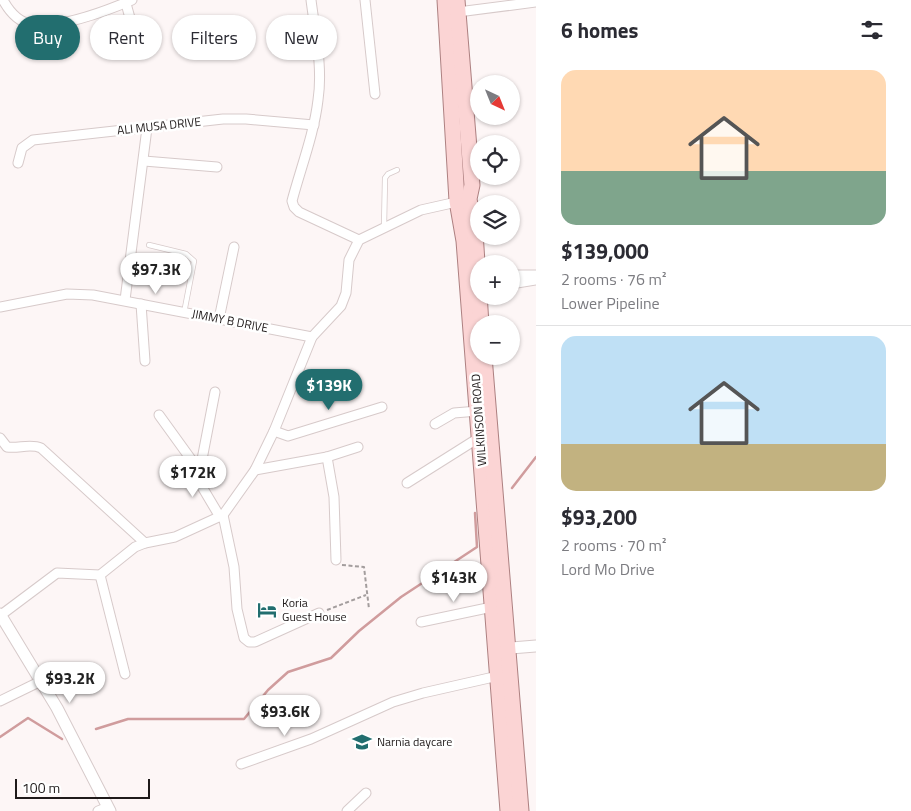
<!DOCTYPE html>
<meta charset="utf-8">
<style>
:root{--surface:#fff;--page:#f7f7f7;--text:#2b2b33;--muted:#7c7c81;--line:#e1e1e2;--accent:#226e6f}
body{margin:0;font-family:"Titillium Web",sans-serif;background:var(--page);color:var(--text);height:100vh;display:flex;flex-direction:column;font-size:19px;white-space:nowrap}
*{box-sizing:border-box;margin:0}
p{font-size:16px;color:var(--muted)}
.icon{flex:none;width:28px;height:28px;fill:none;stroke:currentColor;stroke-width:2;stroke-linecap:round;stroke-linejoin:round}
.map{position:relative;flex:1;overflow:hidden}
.sheet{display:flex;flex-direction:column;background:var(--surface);width:375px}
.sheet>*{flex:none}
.guide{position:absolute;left:15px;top:15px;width:445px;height:45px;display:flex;gap:10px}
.needle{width:32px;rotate:137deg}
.fabs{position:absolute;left:470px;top:75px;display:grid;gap:10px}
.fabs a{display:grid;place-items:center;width:50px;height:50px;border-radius:50%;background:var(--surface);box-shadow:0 1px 4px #0004;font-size:25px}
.scale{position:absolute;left:15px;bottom:12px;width:135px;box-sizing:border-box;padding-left:5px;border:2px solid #1f1a1a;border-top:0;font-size:14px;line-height:18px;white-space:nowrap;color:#1f1a1a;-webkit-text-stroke:4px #fff;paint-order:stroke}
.price{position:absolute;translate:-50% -42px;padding:0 11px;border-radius:18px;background:#fff;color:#222;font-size:16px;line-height:32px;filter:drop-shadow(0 1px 2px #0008)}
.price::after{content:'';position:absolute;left:50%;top:30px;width:15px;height:11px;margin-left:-8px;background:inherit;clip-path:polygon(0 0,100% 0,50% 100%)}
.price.on{background:var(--accent);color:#fff}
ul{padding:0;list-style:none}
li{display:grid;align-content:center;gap:10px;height:265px;padding:0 25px}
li+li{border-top:1px solid var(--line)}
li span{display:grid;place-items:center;height:155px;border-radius:15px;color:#555}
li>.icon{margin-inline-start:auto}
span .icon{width:90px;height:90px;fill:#fffc;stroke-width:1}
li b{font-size:21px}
h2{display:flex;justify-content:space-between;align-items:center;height:60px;padding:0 25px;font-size:21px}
.tag{padding:0 18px;border-radius:22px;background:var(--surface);box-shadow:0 1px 4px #0004;font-size:18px;line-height:45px}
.tag.on{background:var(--accent);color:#fff}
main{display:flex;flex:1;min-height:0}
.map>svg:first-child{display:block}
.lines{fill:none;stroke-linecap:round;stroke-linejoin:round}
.stream{stroke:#d09c9d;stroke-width:2.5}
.service-casing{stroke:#d7caca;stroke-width:6}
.minor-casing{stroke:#d7caca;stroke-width:11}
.tertiary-casing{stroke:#d7caca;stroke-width:13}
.primary-casing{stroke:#ad8081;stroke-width:17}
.path{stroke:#a39d9d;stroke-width:2;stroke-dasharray:4 2.5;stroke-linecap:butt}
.service{stroke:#fff;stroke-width:4.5}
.minor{stroke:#fff;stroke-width:9}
.tertiary{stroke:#fff;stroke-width:11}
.primary{stroke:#fbd4d4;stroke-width:15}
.labels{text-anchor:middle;stroke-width:5;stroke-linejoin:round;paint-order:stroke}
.street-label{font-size:12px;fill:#1f1a1a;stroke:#fff}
.poi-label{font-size:12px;fill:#1f1a1a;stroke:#fff;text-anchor:start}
</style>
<main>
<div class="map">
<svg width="536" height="811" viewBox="0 0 536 811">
<rect width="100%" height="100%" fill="#fdf6f6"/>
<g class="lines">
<g class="stream">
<path d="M 512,488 L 536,457"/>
<path d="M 96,729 L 128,719 L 244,719 L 268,690 L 288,672 L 331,658 L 359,631 L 401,597 L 477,547 L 475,513"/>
<path d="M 0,737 L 28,718 L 62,739"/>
</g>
<g class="service-casing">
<g id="service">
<path d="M 384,227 L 385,178 L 388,174 L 397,170"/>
<path d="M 149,245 L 186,254 L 194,261 L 184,313"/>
</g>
</g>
<g class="minor-casing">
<g id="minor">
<path d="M 3,0 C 9,11 18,22 31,24 C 59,29 106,11 132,0"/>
<path d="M 125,0 L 137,43"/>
<path d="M 311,0 C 315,32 323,67 318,100 C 314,134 301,167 292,201 L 294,207 L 299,212 L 359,240"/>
<path d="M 365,0 L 375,94"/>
<path d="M 458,12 L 536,2"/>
<path d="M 144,161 L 217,167"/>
<path d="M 18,163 L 22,148 L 33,140 L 223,119 L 246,119 L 314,125"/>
<path d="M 511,275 L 536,275"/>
<path d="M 511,284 L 536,280"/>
<path d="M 125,300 L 147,128"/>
<path d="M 141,304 L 145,361"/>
<path d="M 0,307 L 67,294 L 93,295 L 312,337"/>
<path d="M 219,319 L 234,247"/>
<path d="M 215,392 L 198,480 L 220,517"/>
<path d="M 159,415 L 198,469"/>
<path d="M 435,424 L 454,413 L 478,411"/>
<path d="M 274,431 L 288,436 L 382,407"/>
<path d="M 0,438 L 7,447 C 18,449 30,443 41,448 L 145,543"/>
<path d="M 327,457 L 334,497 L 336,560"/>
<path d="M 255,470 L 327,457 L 358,447"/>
<path d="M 407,483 L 480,437"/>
<path d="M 223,515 L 234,567 L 237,609 L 244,638 L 249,642 L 255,642 L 319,613"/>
<path d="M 100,575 L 125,674"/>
<path d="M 1,615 L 57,573 L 100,575 L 135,547 L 145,543 L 175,537 L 223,515 L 255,470 L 274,431 L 312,337 L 341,306 L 346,293 L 349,260 L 359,240 L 421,210 L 461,201"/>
<path d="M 421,622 L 492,607"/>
<path d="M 0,701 L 41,681"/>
<path d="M 241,764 L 311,739 L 393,702 L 423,693 L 498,676"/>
<path d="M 98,811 L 108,807"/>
<path d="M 347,811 L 366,793"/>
</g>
</g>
<g class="tertiary-casing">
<g id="tertiary">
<path d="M 0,614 L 57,708 L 110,811"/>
<path d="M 500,649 L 536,646"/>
</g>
</g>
<g class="primary-casing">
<g id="primary">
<path d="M 445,0 L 457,201 L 464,241 L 508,811"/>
<path d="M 457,0 L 472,185 L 469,199 L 475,232 L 481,324"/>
<path d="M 484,356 L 521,811"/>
</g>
</g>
<g class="path">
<path d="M 342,565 L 364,567 L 369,609"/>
<path d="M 327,610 L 366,595"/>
</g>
<use href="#service" class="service"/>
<use href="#minor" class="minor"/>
<use href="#tertiary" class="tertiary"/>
<use href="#primary" class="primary"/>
</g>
<defs>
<g id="hotel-bare" transform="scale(1.5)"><path d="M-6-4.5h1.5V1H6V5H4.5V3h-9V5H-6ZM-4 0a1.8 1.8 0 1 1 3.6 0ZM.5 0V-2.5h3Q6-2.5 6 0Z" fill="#226e6f" stroke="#fff" stroke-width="2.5" paint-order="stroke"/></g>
<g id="school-bare" transform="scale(1.5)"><path d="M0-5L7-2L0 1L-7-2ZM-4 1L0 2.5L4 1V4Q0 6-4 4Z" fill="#226e6f" stroke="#fff" stroke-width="2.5" paint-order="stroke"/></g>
</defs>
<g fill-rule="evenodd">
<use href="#hotel-bare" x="267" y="610"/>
<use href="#school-bare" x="362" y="742"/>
</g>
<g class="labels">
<g class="street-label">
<text transform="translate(159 126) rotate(-6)" y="4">ALI MUSA DRIVE</text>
<text transform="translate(230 321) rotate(11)" y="4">JIMMY B DRIVE</text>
<text transform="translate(479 420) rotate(-94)" y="4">WILKINSON ROAD</text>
</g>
<g class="poi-label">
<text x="282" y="607">Koria<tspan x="282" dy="14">Guest House</tspan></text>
<text x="377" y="746">Narnia daycare</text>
</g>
</g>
</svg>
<div class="fabs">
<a><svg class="needle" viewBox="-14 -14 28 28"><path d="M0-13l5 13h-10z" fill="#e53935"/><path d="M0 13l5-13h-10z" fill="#7c7c81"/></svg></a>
<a><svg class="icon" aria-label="locate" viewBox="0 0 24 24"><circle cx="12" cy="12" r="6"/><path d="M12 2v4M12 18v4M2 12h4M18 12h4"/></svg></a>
<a><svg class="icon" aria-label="layers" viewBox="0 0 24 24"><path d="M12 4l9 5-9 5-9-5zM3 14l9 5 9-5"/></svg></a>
<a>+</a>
<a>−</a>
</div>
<div class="scale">100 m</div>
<b class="price" style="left:156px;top:295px">$97.3K</b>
<b class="price on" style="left:329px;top:411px">$139K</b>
<b class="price" style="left:193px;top:498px">$172K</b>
<b class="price" style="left:454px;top:603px">$143K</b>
<b class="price" style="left:70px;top:704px">$93.2K</b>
<b class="price" style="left:285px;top:737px">$93.6K</b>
<div class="guide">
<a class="tag on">Buy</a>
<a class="tag">Rent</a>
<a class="tag">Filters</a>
<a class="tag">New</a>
</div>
</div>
<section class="sheet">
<h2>6 homes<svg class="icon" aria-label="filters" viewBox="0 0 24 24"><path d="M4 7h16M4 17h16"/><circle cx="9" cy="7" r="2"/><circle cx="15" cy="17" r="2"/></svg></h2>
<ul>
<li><span style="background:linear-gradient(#ffd9b3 65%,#7fa58c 0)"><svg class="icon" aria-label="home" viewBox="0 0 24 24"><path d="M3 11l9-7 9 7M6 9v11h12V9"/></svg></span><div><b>$139,000</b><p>2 rooms · 76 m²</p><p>Lower Pipeline</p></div></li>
<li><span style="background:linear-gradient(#bfe0f5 70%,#c2b280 0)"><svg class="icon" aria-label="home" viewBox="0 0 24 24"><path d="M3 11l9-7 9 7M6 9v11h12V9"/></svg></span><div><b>$93,200</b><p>2 rooms · 70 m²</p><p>Lord Mo Drive</p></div></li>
</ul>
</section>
</main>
